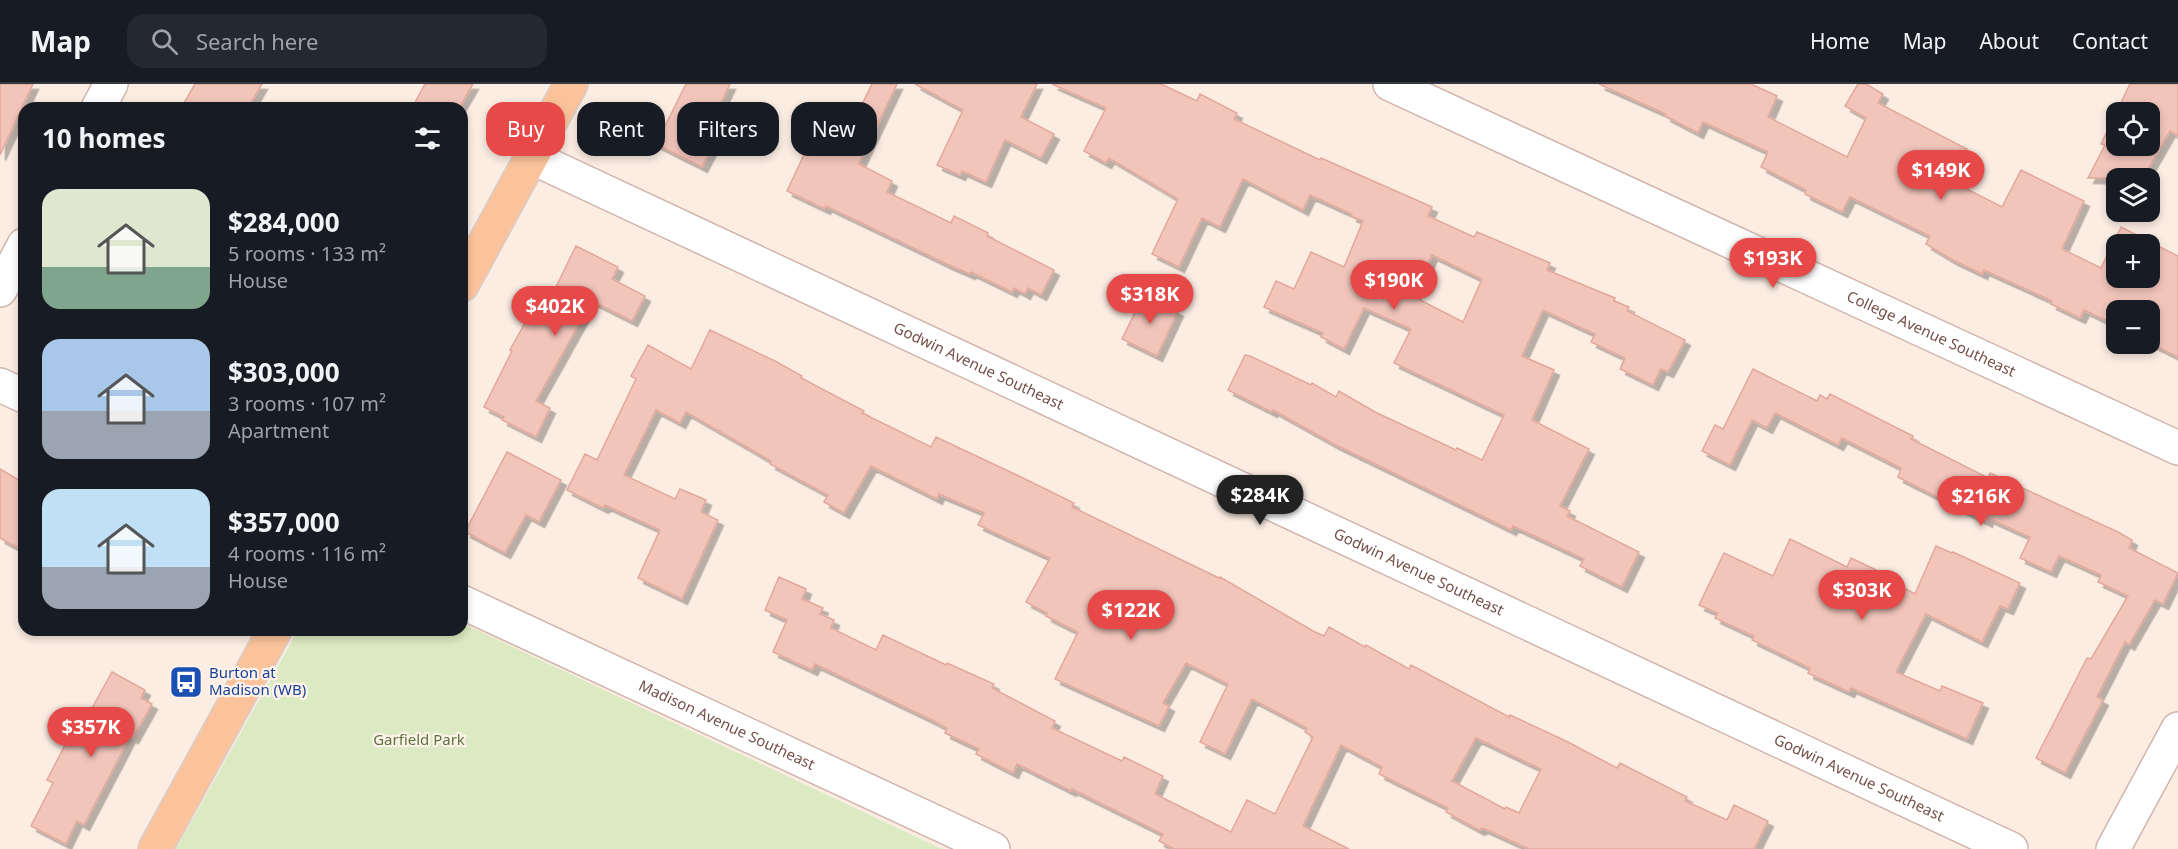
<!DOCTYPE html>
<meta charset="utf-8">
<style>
:root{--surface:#171b24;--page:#242831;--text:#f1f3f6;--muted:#9ea1a6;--line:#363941;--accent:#e74948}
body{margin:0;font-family:"Noto Sans",sans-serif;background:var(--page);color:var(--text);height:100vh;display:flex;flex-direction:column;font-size:22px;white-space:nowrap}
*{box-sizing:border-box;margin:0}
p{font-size:20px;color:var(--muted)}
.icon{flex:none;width:33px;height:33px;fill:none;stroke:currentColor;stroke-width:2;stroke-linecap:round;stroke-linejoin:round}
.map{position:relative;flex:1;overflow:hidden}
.sheet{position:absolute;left:18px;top:18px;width:450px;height:534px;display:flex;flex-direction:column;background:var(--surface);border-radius:18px;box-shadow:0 3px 9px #0003}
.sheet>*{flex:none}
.guide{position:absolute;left:486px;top:18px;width:570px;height:54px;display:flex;gap:12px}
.fabs{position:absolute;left:2106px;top:18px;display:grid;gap:12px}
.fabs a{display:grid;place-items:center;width:54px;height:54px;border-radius:12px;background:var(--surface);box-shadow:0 3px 9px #0003;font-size:30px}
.price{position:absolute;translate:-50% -51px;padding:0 14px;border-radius:21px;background:var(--accent);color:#fff;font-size:20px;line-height:39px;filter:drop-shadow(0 2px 3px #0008)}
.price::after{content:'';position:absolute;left:50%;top:36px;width:18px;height:14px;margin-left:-9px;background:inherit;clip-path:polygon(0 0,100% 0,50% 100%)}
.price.selected{background:#222;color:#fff}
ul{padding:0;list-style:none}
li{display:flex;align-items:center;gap:18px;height:150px;padding:0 24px}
li span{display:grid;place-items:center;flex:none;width:168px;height:120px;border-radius:18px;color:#555}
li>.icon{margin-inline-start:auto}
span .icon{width:72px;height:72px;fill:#fffc;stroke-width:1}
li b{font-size:26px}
h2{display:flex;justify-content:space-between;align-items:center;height:72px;padding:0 24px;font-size:26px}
.pill{padding:0 21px;border-radius:18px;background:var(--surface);box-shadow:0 3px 9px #0003;font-size:21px;line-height:54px}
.pill.selected{background:var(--accent);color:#fff}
header{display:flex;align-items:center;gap:36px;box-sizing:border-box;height:84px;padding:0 30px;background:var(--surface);border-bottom:2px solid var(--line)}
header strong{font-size:28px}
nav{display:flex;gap:33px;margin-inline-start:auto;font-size:21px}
.search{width:420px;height:54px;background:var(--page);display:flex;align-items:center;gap:15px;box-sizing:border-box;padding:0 21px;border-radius:18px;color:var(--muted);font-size:22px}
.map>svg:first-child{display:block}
.green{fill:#dbeac2}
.building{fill:#f2c5bb;stroke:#e4a79b;stroke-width:1.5;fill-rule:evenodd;filter:url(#shadow)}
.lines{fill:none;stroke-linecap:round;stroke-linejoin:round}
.minor-casing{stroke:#d0b5ad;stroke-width:36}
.major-casing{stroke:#d8cecc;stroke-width:36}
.minor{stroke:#fff;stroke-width:33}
.major{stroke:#fbc39b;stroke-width:33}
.labels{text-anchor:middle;stroke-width:4.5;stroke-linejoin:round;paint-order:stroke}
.street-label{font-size:15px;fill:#744f49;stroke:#fff2ea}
.transit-label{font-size:15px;fill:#164399;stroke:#fff2ea;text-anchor:start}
.park-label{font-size:15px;fill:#5a743e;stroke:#fff2ea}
</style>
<header>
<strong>Map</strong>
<div class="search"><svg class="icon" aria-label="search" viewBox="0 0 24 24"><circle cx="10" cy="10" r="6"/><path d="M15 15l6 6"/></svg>Search here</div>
<nav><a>Home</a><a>Map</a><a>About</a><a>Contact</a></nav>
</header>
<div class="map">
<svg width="2178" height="765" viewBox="0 0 2178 765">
<defs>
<filter id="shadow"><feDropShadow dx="5.5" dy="5.5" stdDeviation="0" flood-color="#0004"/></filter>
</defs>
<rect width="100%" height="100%" fill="#fcede3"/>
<path class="green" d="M 462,539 L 942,765 L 176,765 L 298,546 L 462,546 Z"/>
<g class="building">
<path d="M 0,0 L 33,0 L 0,71 Z"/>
<path d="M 195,0 L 262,0 L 248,24 L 181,24 Z"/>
<path d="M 425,0 L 473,0 L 459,24 L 412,24 Z"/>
<path d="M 686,0 L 730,0 L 705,53 L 715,58 L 702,83 L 656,60 Z"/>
<path d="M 872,0 L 897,0 L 859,80 L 892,97 L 887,108 L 951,139 L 954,132 L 988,149 L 987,152 L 1054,186 L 1041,211 L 1028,204 L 1025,210 L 1014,204 L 1012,208 L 971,188 L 970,190 L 949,181 L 826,122 L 825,125 L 787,107 L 811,56 L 838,69 Z"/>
<path d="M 915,0 L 1037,0 L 1021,33 L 1054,50 L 1041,74 L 1005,56 L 986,98 L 962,87 L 960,91 L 937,81 L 963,26 Z"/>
<path d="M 1052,0 L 1161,0 L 1197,17 L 1200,10 L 1237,29 L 1234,35 L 1320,76 L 1321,74 L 1432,123 L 1428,132 L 1474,153 L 1477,148 L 1550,179 L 1547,186 L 1615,214 L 1614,217 L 1629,223 L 1627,227 L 1685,256 L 1668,288 L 1661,285 L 1653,301 L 1620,285 L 1625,274 L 1591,258 L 1595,250 L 1543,226 L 1522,272 L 1554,286 L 1532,336 L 1589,365 L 1560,422 L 1570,427 L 1567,432 L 1639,468 L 1622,503 L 1580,482 L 1584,475 L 1513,442 L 1511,446 L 1472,427 L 1334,360 L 1273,326 L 1272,328 L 1228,306 L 1245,271 L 1250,272 L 1311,301 L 1312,299 L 1336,313 L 1339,307 L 1375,328 L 1456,366 L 1457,364 L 1482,376 L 1504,331 L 1394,279 L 1411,245 L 1364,224 L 1344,265 L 1321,253 L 1323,249 L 1264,223 L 1276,197 L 1294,205 L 1311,168 L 1344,183 L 1363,137 L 1351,132 L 1352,130 L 1310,111 L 1303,126 L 1243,95 L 1220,143 L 1202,134 L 1179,183 L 1152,170 L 1178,115 L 1109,74 L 1106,79 L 1084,67 L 1106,24 ZM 1432,171 L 1482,195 L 1463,238 L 1414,213 Z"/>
<path d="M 1599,0 L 1751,0 L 1777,12 L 1768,33 L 1847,73 L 1866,34 L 1845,22 L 1858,0 L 1866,0 L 1883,10 L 1878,19 L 1967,65 L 1951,97 L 2002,123 L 2021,86 L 2084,117 L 2062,165 L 2101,184 L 2121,143 L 2178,172 L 2178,273 L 2150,259 L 2152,256 L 2150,255 L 2150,226 L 2116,226 L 2116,241 L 2084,226 L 2080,234 L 2051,220 L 2052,217 L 1984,186 L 1982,190 L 1951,175 L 1926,160 L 1930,152 L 1850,113 L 1842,128 L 1805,110 L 1806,106 L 1761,83 L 1768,68 L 1703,38 L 1698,49 L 1665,32 L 1666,30 ZM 2116,160 L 2150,160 L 2150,194 L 2116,194 Z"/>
<path d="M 2130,0 L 2178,0 L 2178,52 L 2170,47 L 2143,94 L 2088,94 L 2105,61 L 2101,60 ZM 2116,28 L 2150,28 L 2150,62 L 2116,62 Z"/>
<path d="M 576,162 L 618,183 L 612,195 L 645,212 L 632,237 L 592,217 L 536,317 L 550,324 L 536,353 L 502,336 L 504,333 L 484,323 L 512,267 L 510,266 L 541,210 L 550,215 Z"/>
<path d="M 1144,210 L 1178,227 L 1157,272 L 1122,255 Z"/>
<path d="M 710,246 L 775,277 L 802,292 L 801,294 L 864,327 L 862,329 L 931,363 L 936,353 L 1023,394 L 1074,419 L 1072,423 L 1219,494 L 1220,493 L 1313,547 L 1324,552 L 1329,543 L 1365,563 L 1366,561 L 1409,585 L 1411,581 L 1509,633 L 1510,631 L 1566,657 L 1617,684 L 1620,679 L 1687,713 L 1685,717 L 1727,736 L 1734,721 L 1768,737 L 1754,765 L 1529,765 L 1483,744 L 1479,746 L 1446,728 L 1448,724 L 1379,690 L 1382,683 L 1341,661 L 1303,742 L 1349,765 L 1174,765 L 1159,757 L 1163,750 L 1072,705 L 1071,707 L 1017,680 L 1013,689 L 976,670 L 979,665 L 945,649 L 947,644 L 932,636 L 815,580 L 812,586 L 773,568 L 787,536 L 765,526 L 779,493 L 806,505 L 802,515 L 823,524 L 820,530 L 834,536 L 831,544 L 876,566 L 883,551 L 946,581 L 947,579 L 994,600 L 992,604 L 1055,637 L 1052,644 L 1122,677 L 1124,673 L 1163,692 L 1155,710 L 1231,748 L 1247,716 L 1275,730 L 1313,653 L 1305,648 L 1307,644 L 1252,615 L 1225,670 L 1200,658 L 1228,600 L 1186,579 L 1163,619 L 1169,622 L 1159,642 L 1055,595 L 1078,548 L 1046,532 L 1047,529 L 1026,518 L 1050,474 L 978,441 L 984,429 L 939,410 L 937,415 L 871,382 L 844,429 L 824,418 L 828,411 L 770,380 L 771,377 L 686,328 L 680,339 L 656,326 L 624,391 L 675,415 L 680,405 L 706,416 L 701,428 L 718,436 L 682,515 L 638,494 L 660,446 L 605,421 L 603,424 L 567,406 L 585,370 L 597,376 L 636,295 L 631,292 L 648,261 L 691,285 ZM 1476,654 L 1541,685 L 1519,729 L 1506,723 L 1505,725 L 1452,697 Z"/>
<path d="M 1753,285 L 1817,317 L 1820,311 L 1827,315 L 1830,310 L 1913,352 L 1911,355 L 1988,394 L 1990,389 L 2118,448 L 2132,456 L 2129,464 L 2178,489 L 2163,520 L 2155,516 L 2129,561 L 2125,558 L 2097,613 L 2103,616 L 2065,689 L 2036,674 L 2087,574 L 2091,575 L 2128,512 L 2098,498 L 2101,491 L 2059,472 L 2051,488 L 2020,474 L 2030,453 L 1988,434 L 1987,438 L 1898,393 L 1901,384 L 1842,354 L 1838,361 L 1775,329 L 1767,344 L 1752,336 L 1730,381 L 1702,367 L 1715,341 L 1723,345 Z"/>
<path d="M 507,368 L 561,396 L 539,438 L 526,431 L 505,469 L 465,448 Z"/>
<path d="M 0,385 L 24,399 L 24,467 L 0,454 Z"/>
<path d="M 1790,455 L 1847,483 L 1851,474 L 1876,486 L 1875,489 L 1915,510 L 1936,462 L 1952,469 L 1953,468 L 2020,499 L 2008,525 L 2000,522 L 1982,558 L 1926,530 L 1896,588 L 1940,607 L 1942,602 L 1983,619 L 1967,655 L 1851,604 L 1849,608 L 1808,589 L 1810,584 L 1752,556 L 1754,552 L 1715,534 L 1718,529 L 1699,521 L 1724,469 L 1773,492 Z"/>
<path d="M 112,588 L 145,606 L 141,614 L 152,620 L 133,654 L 130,653 L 84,741 L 77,737 L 66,760 L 31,742 L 53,699 L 47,696 L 66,659 L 71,662 Z"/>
</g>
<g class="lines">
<g class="minor-casing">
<g id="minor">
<path id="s1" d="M 1390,0 L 2178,364"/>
<path d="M 98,24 L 111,0"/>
<path id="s2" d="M 531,73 L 2011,765"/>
<path d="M 0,206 L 24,161"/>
<path d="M 0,301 L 24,312"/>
<path id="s3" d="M 462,518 L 993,765"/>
<path d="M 2113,765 L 2178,645"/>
</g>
</g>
<g class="major-casing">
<g id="major">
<path d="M 462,201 L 571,0"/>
<path d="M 155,765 L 275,546"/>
</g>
</g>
<use href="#minor" class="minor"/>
<use href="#major" class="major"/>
</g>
<defs>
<g id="bus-square" transform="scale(1.725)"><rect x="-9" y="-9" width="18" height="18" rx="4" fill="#1a4fb4" stroke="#fff2ea"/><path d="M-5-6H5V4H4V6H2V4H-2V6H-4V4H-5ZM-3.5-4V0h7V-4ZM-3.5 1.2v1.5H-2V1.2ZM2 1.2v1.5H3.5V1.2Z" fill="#fff"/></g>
</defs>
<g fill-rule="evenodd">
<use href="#bus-square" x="186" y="598"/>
</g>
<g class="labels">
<g class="street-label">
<text dy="5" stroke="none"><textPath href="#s1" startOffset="596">College Avenue Southeast</textPath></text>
<text dy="5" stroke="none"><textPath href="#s2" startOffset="494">Godwin Avenue Southeast</textPath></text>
<text dy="5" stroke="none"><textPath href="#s2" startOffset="980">Godwin Avenue Southeast</textPath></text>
<text dy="5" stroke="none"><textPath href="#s3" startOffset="292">Madison Avenue Southeast</textPath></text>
<text dy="5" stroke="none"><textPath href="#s2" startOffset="1466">Godwin Avenue Southeast</textPath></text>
</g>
<g class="transit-label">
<text x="209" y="594">Burton at<tspan x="209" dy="17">Madison (WB)</tspan></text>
</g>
<g class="park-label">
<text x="419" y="661">Garfield Park</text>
</g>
</g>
</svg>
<div class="fabs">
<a><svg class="icon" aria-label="locate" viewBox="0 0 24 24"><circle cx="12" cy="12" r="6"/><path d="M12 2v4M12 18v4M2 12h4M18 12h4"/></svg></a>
<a><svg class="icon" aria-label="layers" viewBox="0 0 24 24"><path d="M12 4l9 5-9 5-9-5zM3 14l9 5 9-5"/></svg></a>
<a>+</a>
<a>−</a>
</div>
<b class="price" style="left:1941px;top:117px">$149K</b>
<b class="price" style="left:1773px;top:205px">$193K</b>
<b class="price" style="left:1394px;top:227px">$190K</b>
<b class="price" style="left:1150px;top:241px">$318K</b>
<b class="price" style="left:555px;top:253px">$402K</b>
<b class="price selected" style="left:1260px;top:442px">$284K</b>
<b class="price" style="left:1981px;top:443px">$216K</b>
<b class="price" style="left:1862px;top:537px">$303K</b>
<b class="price" style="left:1131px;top:557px">$122K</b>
<b class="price" style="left:91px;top:674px">$357K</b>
<div class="guide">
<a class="pill selected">Buy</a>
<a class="pill">Rent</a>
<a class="pill">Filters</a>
<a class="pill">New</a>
</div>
<section class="sheet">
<h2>10 homes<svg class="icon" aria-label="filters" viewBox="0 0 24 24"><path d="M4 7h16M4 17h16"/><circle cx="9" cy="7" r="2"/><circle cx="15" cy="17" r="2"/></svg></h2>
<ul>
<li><span style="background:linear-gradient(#dfe7d0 65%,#7fa58c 0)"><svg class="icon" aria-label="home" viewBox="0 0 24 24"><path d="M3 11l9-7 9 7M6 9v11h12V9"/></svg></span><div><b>$284,000</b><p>5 rooms · 133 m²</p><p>House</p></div></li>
<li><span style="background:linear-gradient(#a9c7e8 60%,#9aa5b1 0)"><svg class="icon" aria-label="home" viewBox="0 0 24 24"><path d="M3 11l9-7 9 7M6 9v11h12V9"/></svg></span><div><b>$303,000</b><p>3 rooms · 107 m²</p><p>Apartment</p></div></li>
<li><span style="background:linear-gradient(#bfe0f5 65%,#9aa5b1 0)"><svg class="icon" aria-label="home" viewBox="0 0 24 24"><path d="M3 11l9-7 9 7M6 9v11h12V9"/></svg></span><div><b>$357,000</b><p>4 rooms · 116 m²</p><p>House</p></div></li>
</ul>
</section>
</div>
